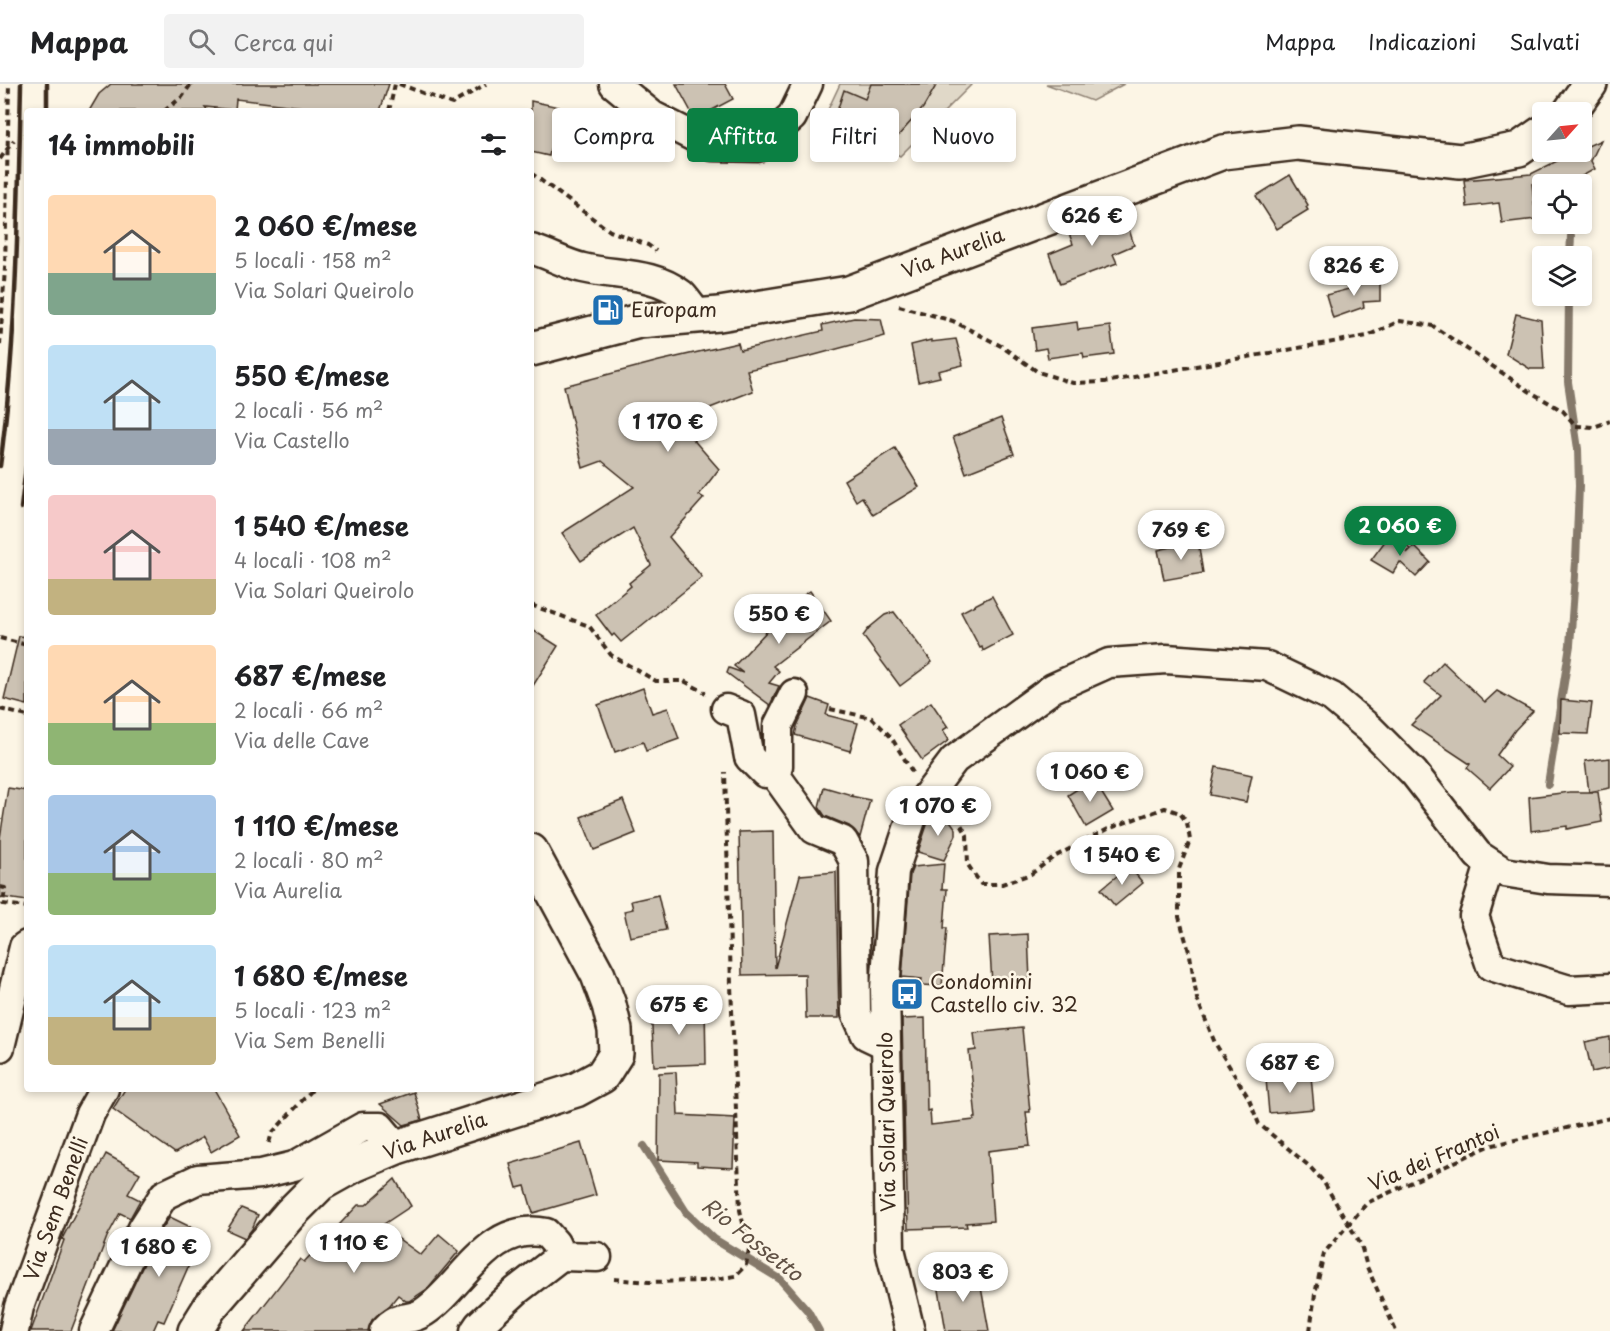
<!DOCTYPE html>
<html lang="it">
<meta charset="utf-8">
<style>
:root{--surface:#fff;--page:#f2f2f2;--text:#202124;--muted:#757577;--line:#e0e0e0;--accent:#0b8043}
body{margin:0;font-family:"Playpen Sans",sans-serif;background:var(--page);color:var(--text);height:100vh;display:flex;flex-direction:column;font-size:22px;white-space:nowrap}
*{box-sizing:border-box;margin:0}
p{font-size:20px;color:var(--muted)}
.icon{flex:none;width:33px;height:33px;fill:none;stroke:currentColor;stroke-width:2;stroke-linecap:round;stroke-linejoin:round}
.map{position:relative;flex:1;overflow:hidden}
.side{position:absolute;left:24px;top:24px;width:510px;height:984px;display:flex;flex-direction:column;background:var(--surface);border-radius:6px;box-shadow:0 3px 9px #0003}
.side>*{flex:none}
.guide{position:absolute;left:552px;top:24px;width:570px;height:54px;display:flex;gap:12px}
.needle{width:39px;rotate:63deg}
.fabs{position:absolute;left:1532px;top:18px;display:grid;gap:12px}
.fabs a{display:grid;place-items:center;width:60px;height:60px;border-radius:6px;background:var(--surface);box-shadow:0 3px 9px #0003;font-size:30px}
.price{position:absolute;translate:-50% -51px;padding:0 14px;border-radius:21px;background:#fff;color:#222;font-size:20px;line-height:39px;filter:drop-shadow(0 2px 3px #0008)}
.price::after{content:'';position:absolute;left:50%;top:36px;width:18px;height:14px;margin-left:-9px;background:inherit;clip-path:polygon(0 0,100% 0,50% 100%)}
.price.on{background:var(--accent);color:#fff}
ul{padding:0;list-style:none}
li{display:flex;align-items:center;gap:18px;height:150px;padding:0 24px}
li span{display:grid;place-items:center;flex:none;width:168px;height:120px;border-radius:6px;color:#555}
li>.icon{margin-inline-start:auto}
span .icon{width:72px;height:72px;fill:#fffc;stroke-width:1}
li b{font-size:26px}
h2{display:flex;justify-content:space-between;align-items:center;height:72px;padding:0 24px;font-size:26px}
.tag{padding:0 21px;border-radius:6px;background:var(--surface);box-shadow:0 3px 9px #0003;font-size:21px;line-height:54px}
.tag.on{background:var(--accent);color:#fff}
header{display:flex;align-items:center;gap:36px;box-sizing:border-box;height:84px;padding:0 30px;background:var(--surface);border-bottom:2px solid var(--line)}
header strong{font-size:28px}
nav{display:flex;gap:33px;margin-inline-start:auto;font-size:21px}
.search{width:420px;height:54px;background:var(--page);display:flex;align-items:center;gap:15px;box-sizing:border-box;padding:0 21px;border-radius:6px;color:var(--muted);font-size:22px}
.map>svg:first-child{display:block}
.green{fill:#e0d8c8;stroke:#8e8173;stroke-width:1.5}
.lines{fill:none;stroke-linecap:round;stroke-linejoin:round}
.stream{stroke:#85796b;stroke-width:8}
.building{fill:#ccc2b3;stroke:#3b2a1e;stroke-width:1.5}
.minor-casing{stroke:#3b2a1e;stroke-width:33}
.major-casing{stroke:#3b2a1e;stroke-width:38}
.path{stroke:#3b2a1e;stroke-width:4;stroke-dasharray:6 4.5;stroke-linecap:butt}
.minor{stroke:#fcf5e5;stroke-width:28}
.major{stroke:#fcf5e5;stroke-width:33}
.rail{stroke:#3b2a1e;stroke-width:4.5}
.path-bridge{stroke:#3b2a1e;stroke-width:4;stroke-dasharray:6 4.5;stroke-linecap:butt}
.labels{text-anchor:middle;stroke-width:5;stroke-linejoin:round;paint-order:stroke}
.street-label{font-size:20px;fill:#3b2a1e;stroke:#fcf5e5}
.poi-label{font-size:20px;fill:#3b2a1e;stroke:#fcf5e5;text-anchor:start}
.water-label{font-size:21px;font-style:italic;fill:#605144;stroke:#fcf5e5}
</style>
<header>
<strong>Mappa</strong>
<div class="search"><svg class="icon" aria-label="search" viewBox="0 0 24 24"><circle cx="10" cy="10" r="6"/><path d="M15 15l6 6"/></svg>Cerca qui</div>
<nav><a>Mappa</a><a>Indicazioni</a><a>Salvati</a></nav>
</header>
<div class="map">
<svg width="1610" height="1247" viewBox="0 0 1610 1247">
<rect width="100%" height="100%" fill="#fcf5e5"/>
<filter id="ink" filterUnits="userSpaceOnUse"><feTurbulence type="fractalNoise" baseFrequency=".0167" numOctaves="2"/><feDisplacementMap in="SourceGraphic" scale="12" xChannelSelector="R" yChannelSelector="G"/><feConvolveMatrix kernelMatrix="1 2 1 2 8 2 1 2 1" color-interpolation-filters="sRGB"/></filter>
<g filter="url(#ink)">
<g class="green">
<path d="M 840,0 L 972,0 L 900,72 L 825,32 Z"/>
<path d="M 1046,0 L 1124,0 L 1092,17 Z"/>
</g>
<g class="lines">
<g class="stream">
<path d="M 1570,172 L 1571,152"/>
<path d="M 1548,700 L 1570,561 L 1576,478 L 1579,402 L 1578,365 L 1568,298 L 1569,212"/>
<path d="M 644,1062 L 686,1128 L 714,1155 L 780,1195 L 808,1227 L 819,1247"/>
</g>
</g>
<g class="building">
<path d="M 111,0 L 389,0 L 380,27 L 337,27 L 236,15 L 235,26 L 205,23 L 208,27 L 89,27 L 99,10 Z"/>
<path d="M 676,0 L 725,0 L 733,15 L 695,35 Z"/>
<path d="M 871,0 L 937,0 L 923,24 L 888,63 L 834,36 L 844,6 L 865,15 Z"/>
<path d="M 531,17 L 559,23 L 549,72 L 531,68 Z"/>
<path d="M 1601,56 L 1591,77 L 1595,85 L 1568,100 L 1532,100 L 1536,135 L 1502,139 L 1499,119 L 1467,123 L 1464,96 L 1531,90 L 1575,68 L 1581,68 L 1581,65 Z"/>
<path d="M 1290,91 L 1308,121 L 1306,123 L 1308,126 L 1277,145 L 1256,112 Z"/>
<path d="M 1123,126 L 1134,161 L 1113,170 L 1117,179 L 1060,200 L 1049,170 L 1073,160 L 1068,147 Z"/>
<path d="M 1349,197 L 1380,197 L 1380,217 L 1363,218 L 1364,223 L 1333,234 L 1326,211 L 1349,205 Z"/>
<path d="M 1516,230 L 1541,236 L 1544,285 L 1530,285 L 1506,270 Z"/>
<path d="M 854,234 L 881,235 L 885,252 L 811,272 L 747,286 L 753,307 L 677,337 L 719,385 L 699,411 L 704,414 L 669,453 L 702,493 L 621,558 L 614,550 L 612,552 L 596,531 L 631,502 L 629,499 L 651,481 L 633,444 L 581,477 L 562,449 L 634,403 L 602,377 L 583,384 L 564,302 L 659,277 L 738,259 L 740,266 L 823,247 L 822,241 Z"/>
<path d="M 1077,238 L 1078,246 L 1110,242 L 1114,270 L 1084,274 L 1083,269 L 1048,274 L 1046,264 L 1035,266 L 1032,244 Z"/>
<path d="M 956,255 L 963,281 L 938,287 L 940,293 L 918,298 L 911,261 L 931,256 L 931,258 Z"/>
<path d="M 1001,334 L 1014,370 L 966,389 L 953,353 Z"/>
<path d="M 895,364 L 919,403 L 873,431 L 862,413 L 856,417 L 844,396 Z"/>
<path d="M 1391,449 L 1410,465 L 1407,469 L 1414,462 L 1430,478 L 1416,493 L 1400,478 L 1393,489 L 1371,476 Z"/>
<path d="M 1198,457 L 1203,489 L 1164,496 L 1158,466 Z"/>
<path d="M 810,507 L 831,537 L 773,582 L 779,587 L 769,599 L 779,602 L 770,621 L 727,589 L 729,584 L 743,589 L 734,582 L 766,548 L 759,542 Z"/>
<path d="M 992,512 L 1013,551 L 983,567 L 982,563 L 980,564 L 961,528 Z"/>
<path d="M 894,528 L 932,578 L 900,602 L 863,552 L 869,544 L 885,531 Z"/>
<path d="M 531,545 L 558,562 L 531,605 Z"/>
<path d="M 19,552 L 27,553 L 27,621 L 4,615 Z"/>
<path d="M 1443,578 L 1485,618 L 1497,607 L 1533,627 L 1515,646 L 1497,671 L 1510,683 L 1490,704 L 1467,684 L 1470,680 L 1411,641 L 1441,611 L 1424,598 Z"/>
<path d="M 643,604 L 652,629 L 668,624 L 679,655 L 646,667 L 643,658 L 615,668 L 598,621 Z"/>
<path d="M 810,614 L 829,621 L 826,631 L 858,639 L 850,667 L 795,651 L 797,642 Z"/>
<path d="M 1561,616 L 1592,619 L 1588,650 L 1560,649 Z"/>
<path d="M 931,618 L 948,643 L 943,646 L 949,656 L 922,676 L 898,641 Z"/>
<path d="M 1610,674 L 1610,704 L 1589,708 L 1585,677 Z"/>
<path d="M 1216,683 L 1252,691 L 1246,718 L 1210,711 Z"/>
<path d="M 1093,695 L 1113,727 L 1086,743 L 1068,711 Z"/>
<path d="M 824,703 L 852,711 L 851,712 L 870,716 L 860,753 L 849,742 L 825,732 L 819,723 Z"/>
<path d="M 8,704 L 27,707 L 27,817 L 0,813 L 0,754 Z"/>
<path d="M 1570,708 L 1598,708 L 1602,738 L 1567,745 L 1567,742 L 1531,747 L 1529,713 Z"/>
<path d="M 623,716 L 636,749 L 594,766 L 581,733 Z"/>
<path d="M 936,727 L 946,731 L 956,745 L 956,751 L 944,776 L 918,768 L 928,738 Z"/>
<path d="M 773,747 L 775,884 L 800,791 L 836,788 L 839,934 L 806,934 L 805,890 L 742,891 L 739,748 Z"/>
<path d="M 944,780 L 942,805 L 947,805 L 944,844 L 947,844 L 942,902 L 921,901 L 922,895 L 902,893 L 910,790 L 913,783 Z"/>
<path d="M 1129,782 L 1143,799 L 1115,822 L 1101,805 Z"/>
<path d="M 658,811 L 666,846 L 630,853 L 624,827 L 633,825 L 631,817 Z"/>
<path d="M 1028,850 L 1030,897 L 992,899 L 989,852 Z"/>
<path d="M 705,922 L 706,980 L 654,982 L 651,924 Z"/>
<path d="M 925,934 L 927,1027 L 930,1026 L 931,1041 L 974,1036 L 974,1034 L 976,1034 L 969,967 L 976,966 L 974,949 L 1022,944 L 1030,1028 L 1026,1028 L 1030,1062 L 988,1067 L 993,1137 L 966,1139 L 967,1143 L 908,1145 L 906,1070 L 905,1070 L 902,935 Z"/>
<path d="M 1610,953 L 1610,984 L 1592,988 L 1585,958 Z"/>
<path d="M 676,988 L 678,1031 L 735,1034 L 733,1084 L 697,1082 L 697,1078 L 658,1076 L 659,989 Z"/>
<path d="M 1311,992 L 1314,1025 L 1269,1029 L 1266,995 Z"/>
<path d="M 125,1005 L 214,1005 L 240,1051 L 211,1068 L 203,1053 L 175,1069 L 113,1025 Z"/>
<path d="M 414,1008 L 422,1036 L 404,1041 L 380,1020 Z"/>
<path d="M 581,1059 L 596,1111 L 533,1129 L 525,1102 L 517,1104 L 510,1080 Z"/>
<path d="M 106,1070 L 140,1089 L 128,1110 L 140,1116 L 130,1134 L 120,1129 L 107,1153 L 71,1247 L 31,1247 L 64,1156 L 62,1155 Z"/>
<path d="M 395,1095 L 411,1122 L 381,1142 L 421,1171 L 439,1150 L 459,1167 L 427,1205 L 409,1217 L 406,1217 L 398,1211 L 390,1221 L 372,1236 L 368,1247 L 244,1247 L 300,1175 L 304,1178 L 358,1121 L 366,1121 Z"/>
<path d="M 241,1124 L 258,1131 L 252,1145 L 245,1154 L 227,1146 Z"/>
<path d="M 170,1133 L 203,1149 L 164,1238 L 158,1236 L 153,1247 L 112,1247 L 157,1152 Z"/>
<path d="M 978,1187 L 989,1247 L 946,1247 L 937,1194 Z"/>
</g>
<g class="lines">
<g class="minor-casing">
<g id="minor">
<path d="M 614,0 L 653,32 L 712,62 L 758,63 L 792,33 L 808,0"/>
<path d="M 531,165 C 549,170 565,180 583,184 C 616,192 653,188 681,210 C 687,216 693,225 698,232"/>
<path d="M 726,625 L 741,631 L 749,673 L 765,689 L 778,682 L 778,642 L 794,610"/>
<path d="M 771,685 L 814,745 L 843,757 L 854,777 L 856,929 L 866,951 L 885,960"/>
<path d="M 1490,780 L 1474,832 L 1491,882 L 1569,906 L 1610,904"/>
<path d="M 0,963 L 24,863 L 27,861"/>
<path d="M 561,1172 L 597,1173"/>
<path d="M 14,1247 L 19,1223 L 90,1030 L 104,1005"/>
<path d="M 94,1247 L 143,1144 L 164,1111 L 198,1095 L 261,1090 L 294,1082 L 363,1043 L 380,1043 L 397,1063"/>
<path d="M 384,1247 C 399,1228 408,1239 424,1228 C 463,1202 488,1137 546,1149 L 555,1159 L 561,1172 L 517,1206 L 479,1241 L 475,1247"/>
<path d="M 910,1247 L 890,1165 L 885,905 L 894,787 L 913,730 L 954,676 L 1053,604 L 1109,579 L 1166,575 L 1267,582 L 1332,613 L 1370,645 L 1414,689 L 1478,771 L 1504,788 L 1548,795 L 1610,797"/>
</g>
</g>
<g class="major-casing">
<g id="major">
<path d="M 1570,28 L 1590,0"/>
<path d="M 531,265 L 639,237 L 719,230 L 849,209 L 1223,68 L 1298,59 L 1460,77 L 1519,65 L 1542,49"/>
<path d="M 195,1247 L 210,1223 L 290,1130 L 320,1100 L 354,1081 L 397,1063 L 576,1006 L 602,992 L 616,970 L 615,946 L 609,921 L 598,891 L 531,767"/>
</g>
</g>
<g class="path">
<path d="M 399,0 L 452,20 L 486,0"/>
<path d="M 164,27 L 182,13 L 191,0"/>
<path d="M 389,27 L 395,0"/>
<path d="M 0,75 L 14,56"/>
<path d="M 531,89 L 610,147 L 648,161 L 656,167"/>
<path d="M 899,222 L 953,237 L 1001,262 L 1038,288 L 1073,299 L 1105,298 L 1367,252 L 1400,237 L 1433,242 L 1529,307 L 1563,327 L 1576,342 L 1594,343 L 1610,337"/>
<path d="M 531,521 L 589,542 L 611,571 L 656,597 L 684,597 L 706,609"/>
<path d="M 0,554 L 27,561"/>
<path d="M 0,625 L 27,632"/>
<path d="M 830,625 L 872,634 L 891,653 L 913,689"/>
<path d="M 951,723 L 967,751 L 968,781 L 981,800 L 1002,800 L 1031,790 L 1054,773 L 1108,745 L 1143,732 L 1165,724 L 1180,729 L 1187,739 L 1190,756 L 1179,785 L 1179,833 L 1190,871 L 1197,915 L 1215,959 L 1248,1013 L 1259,1040 L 1309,1082 L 1323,1097 L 1361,1161 L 1367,1183 L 1396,1247"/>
<path d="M 0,803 L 5,804 L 3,820 L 27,823"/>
<path d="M 269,1059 L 272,1049 L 313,1005"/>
<path d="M 614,1195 L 649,1198 L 702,1197 L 735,1192 L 746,1181 L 749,1165 L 740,1126 L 731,901 L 725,688"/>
<path d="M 1310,1247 L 1315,1210 L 1324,1169 L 1367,1119 L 1489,1062 L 1610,1034"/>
</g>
<use href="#minor" class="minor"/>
<use href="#major" class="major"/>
<g class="rail">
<path d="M 47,27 L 47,0"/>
<path d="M 0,382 C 17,256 18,128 21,0"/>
<path d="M 21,424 L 27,375"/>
</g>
<path class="path-bridge" d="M 0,261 L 5,184 L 9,0"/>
</g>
</g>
<defs>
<g id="fuel-square" transform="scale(1.725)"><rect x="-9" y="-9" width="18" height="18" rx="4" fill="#1f6fb2" stroke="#fcf5e5"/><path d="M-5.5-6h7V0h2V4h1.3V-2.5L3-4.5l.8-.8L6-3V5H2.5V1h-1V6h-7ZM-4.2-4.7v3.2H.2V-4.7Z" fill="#fff"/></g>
<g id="bus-square" transform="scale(1.725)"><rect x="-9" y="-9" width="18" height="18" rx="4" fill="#1f6fb2" stroke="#fcf5e5"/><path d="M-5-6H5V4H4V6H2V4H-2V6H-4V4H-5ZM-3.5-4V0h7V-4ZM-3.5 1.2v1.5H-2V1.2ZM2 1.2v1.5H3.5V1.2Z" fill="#fff"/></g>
</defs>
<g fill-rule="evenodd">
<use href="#fuel-square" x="608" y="226"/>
<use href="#bus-square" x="907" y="910"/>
</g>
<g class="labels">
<g class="street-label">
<text transform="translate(953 169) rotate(-21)" y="7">Via Aurelia</text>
<text transform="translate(887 1038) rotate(-91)" y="7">Via Solari Queirolo</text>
<text transform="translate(435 1052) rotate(-19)" y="7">Via Aurelia</text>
<text transform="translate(1434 1074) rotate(-23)" y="7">Via dei Frantoi</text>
<text transform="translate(56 1125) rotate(-70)" y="7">Via Sem Benelli</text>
</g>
<g class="poi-label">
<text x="631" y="233">Europam</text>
<text x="930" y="905">Condomini<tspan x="930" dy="23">Castello civ. 32</tspan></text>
</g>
<g class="water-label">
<text transform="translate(752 1156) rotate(38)" y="7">Rio Fossetto</text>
</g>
</g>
</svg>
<div class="fabs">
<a><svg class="needle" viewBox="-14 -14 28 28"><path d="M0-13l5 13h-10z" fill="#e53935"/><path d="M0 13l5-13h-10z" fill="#757577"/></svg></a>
<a><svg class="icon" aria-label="locate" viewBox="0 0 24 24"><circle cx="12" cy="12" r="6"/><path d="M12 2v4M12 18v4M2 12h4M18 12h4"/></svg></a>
<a><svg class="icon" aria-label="layers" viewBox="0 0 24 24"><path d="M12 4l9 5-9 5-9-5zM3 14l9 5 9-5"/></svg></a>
</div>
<b class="price" style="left:1092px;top:163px">626 €</b>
<b class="price" style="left:1354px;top:213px">826 €</b>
<b class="price" style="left:668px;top:369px">1 170 €</b>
<b class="price on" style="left:1400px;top:473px">2 060 €</b>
<b class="price" style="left:1181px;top:477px">769 €</b>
<b class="price" style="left:779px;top:561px">550 €</b>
<b class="price" style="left:1090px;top:719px">1 060 €</b>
<b class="price" style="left:938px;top:753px">1 070 €</b>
<b class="price" style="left:1122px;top:802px">1 540 €</b>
<b class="price" style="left:679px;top:952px">675 €</b>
<b class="price" style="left:1290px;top:1010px">687 €</b>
<b class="price" style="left:354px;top:1190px">1 110 €</b>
<b class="price" style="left:159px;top:1194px">1 680 €</b>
<b class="price" style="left:963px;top:1219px">803 €</b>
<div class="guide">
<a class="tag">Compra</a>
<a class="tag on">Affitta</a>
<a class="tag">Filtri</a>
<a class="tag">Nuovo</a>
</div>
<section class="side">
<h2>14 immobili<svg class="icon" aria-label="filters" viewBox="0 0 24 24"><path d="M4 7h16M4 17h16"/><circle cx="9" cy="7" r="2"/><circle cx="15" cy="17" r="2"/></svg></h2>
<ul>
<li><span style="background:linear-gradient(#ffd9b3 65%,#7fa58c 0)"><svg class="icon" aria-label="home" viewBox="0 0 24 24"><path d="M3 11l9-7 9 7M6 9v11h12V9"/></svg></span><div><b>2 060 €/mese</b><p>5 locali · 158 m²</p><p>Via Solari Queirolo</p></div></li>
<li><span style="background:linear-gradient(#bfe0f5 70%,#9aa5b1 0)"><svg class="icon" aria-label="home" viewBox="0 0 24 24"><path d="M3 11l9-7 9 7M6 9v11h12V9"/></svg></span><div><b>550 €/mese</b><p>2 locali · 56 m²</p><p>Via Castello</p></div></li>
<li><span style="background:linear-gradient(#f6c9c9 70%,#c2b280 0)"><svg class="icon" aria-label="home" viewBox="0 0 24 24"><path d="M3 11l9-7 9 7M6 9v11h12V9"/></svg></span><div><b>1 540 €/mese</b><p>4 locali · 108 m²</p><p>Via Solari Queirolo</p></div></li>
<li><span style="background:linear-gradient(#ffd9b3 65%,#8fb573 0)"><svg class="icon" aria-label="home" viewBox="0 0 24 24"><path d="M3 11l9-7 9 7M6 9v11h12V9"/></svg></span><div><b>687 €/mese</b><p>2 locali · 66 m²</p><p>Via delle Cave</p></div></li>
<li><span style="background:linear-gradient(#a9c7e8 65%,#8fb573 0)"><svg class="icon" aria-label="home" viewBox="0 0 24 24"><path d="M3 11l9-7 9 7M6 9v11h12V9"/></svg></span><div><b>1 110 €/mese</b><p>2 locali · 80 m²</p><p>Via Aurelia</p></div></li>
<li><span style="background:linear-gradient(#bfe0f5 60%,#c2b280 0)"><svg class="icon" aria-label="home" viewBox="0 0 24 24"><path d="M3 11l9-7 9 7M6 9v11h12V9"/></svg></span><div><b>1 680 €/mese</b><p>5 locali · 123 m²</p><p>Via Sem Benelli</p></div></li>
</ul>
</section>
</div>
